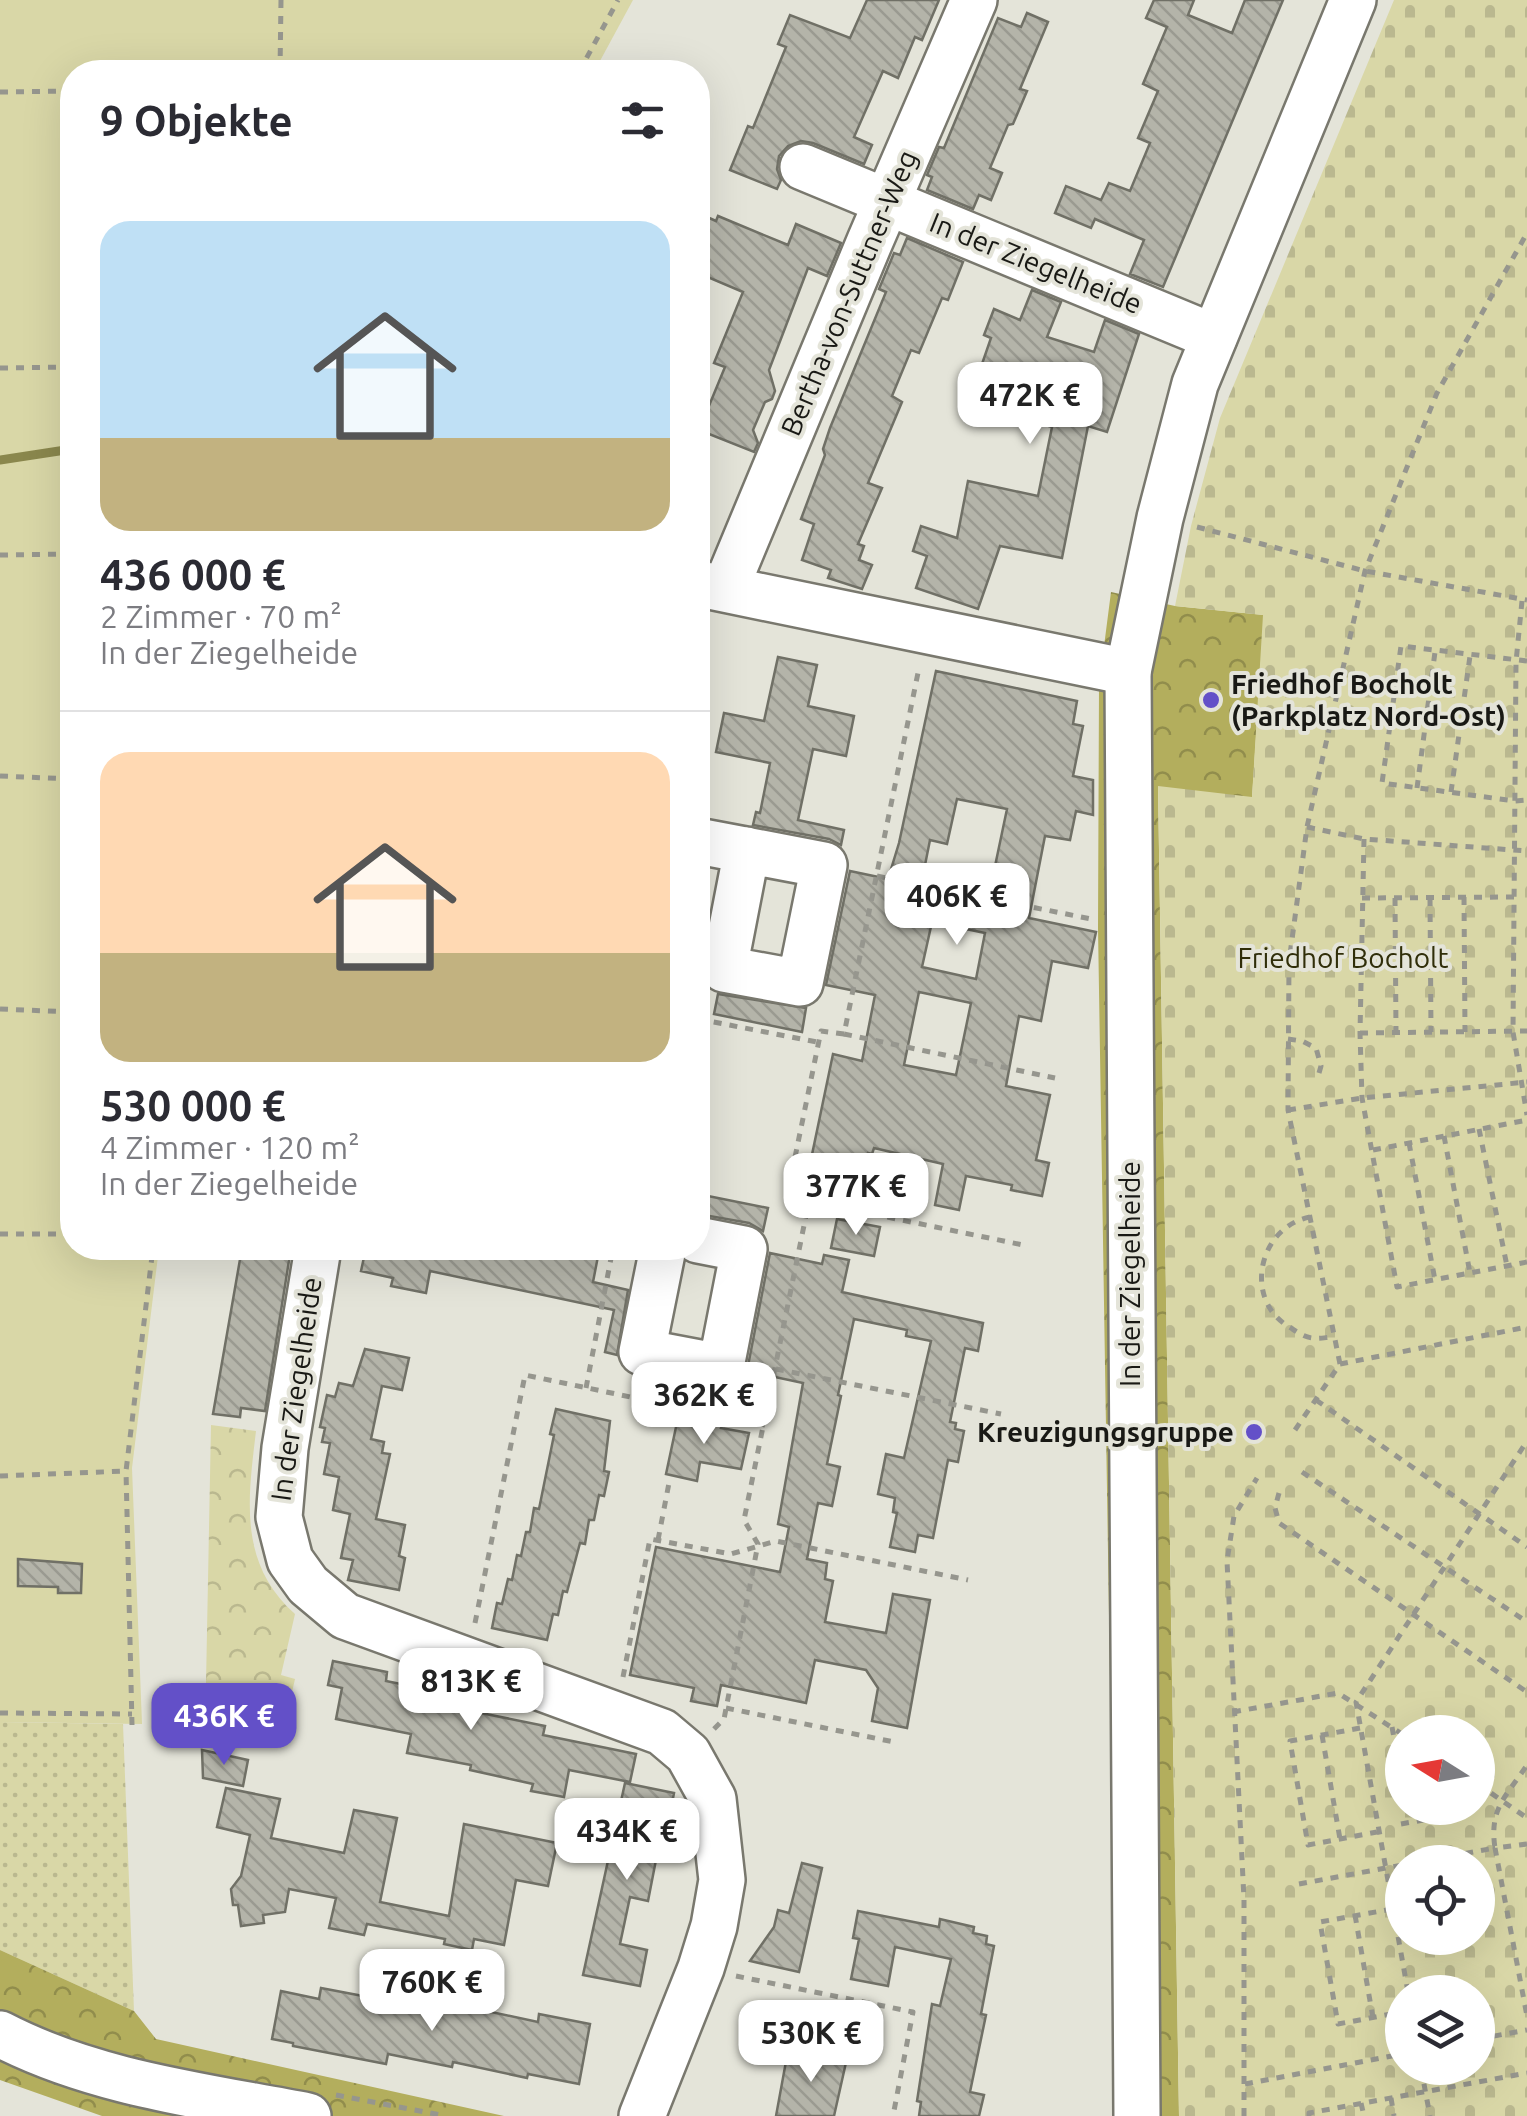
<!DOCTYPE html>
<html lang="de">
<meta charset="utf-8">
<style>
:root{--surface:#fff;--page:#f2f2f3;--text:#2b2b33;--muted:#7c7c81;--line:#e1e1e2;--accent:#6350c8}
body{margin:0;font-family:Ubuntu,sans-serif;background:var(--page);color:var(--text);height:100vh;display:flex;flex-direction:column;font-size:38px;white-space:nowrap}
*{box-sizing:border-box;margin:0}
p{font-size:32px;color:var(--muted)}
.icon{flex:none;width:55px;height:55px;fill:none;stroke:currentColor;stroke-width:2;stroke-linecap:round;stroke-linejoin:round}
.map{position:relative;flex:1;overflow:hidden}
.sheet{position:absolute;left:60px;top:60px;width:650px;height:1200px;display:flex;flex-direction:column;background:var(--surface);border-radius:40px;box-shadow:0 10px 40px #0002}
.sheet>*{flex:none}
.needle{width:65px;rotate:281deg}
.controls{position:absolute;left:1385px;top:1715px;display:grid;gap:20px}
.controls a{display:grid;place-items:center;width:110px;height:110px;border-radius:50%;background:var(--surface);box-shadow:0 10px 40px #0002;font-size:50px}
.price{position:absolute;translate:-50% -85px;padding:0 22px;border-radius:20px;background:#fff;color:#222;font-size:32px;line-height:65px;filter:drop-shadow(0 2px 5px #0008)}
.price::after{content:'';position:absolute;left:50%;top:60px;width:30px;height:22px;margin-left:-15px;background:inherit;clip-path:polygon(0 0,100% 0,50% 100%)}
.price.selected{background:var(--accent);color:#fff}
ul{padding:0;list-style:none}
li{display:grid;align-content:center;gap:20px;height:530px;padding:0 40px}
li+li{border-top:2px solid var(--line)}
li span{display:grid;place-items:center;height:310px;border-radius:30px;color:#555}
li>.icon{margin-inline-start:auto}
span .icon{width:180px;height:180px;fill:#fffc;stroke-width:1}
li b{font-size:42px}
h2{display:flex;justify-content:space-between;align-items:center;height:120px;padding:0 40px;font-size:42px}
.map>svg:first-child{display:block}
.grass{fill:url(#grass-dots)}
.forest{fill:url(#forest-crowns)}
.cemetery{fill:url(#cemetery-stones);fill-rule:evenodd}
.park{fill:url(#park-crowns)}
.garden{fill:#d9d7a7}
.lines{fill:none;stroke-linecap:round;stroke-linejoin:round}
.stream{stroke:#8a874d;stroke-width:9}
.building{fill:url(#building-back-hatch);stroke:#707066;stroke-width:2.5;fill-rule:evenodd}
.minor-casing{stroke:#79786e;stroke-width:50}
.path{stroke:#96968e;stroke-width:5;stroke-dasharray:8 8;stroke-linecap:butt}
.minor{stroke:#fff;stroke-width:45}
.poi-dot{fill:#6350c8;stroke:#e4e4d9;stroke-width:4}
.labels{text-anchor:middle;stroke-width:8;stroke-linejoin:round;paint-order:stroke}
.street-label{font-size:28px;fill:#191915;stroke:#e4e4d9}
.poi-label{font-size:28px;font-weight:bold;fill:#191915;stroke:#e4e4d9;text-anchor:start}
.park-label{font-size:28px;fill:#302e09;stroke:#e4e4d9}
</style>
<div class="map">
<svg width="1527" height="2116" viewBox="0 0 1527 2116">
<defs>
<pattern id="grass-dots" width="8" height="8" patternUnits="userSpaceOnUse" patternTransform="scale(2.5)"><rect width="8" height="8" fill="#d9d7a7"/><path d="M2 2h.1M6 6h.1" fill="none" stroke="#bab88f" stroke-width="1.8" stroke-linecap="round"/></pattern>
<pattern id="forest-crowns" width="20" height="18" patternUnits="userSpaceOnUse" patternTransform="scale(2.5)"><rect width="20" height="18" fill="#b3ae5d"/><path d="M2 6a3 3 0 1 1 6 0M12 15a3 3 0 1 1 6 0" fill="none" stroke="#918d4c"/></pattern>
<pattern id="cemetery-stones" width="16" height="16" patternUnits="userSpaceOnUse" patternTransform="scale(2.5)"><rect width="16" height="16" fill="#d9d7a7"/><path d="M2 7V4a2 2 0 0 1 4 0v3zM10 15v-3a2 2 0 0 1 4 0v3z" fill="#bab88f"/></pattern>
<pattern id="park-crowns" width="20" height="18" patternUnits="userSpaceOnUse" patternTransform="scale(2.5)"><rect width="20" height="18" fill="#d9d7a7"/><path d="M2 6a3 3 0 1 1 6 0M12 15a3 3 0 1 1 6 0" fill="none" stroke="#bab88f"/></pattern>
<pattern id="building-back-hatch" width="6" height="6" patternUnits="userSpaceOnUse" patternTransform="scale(2.5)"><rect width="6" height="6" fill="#b4b4a9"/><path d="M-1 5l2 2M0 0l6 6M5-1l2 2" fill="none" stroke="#9a9a91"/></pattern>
</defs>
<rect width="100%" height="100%" fill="#e4e4d9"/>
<path class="grass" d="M 0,1722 L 123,1724 L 134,2011 L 0,1950 Z"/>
<g class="forest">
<path d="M 1111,592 L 1175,606 L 1264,615 L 1252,798 L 1158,787 L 1179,2116 L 1117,2116 L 1098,928 L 1099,685 Z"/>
<path d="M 0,1950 L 134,2011 L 156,2039 L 504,2116 L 102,2116 L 0,2080 Z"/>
</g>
<path class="cemetery" d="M 1394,0 L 1527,0 L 1527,2116 L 1179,2116 L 1158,786 L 1252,797 L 1263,615 L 1175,606 L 1191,526 L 1220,418 ZM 1402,1732 L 1478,1732 L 1478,1808 L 1402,1808 ZM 1402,1862 L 1478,1862 L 1478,1938 L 1402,1938 ZM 1402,1992 L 1478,1992 L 1478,2068 L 1402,2068 Z"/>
<path class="park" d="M 211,1425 L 256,1431 C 248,1499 238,1563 295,1614 L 281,1675 L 295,1679 L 284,1728 L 268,1725 L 263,1748 L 205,1735 Z"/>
<path class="garden" d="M 0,0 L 633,0 L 594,72 L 72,72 L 72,1248 L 159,1248 L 132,1468 L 142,1724 L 0,1722 Z"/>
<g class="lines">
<path class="stream" d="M 0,460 L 72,449"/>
</g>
<g class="building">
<path d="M 867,0 L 939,0 L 922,40 L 915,37 L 898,78 L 883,71 L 854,137 L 872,145 L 864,164 L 813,143 L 801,141 L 788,146 L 779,156 L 777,169 L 781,180 L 777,189 L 730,170 L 748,126 L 753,128 L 786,47 L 778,44 L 790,15 L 850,38 Z"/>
<path d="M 1154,0 L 1194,0 L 1188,15 L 1232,33 L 1245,0 L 1283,0 L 1163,287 L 1130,274 L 1144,240 L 1095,219 L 1091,228 L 1055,213 L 1066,186 L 1101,200 L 1109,183 L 1130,191 L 1150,143 L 1138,138 L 1158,91 L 1143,84 L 1167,27 L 1146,18 Z"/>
<path d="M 1027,13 L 1048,22 L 1020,89 L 1027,91 L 1013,124 L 1008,125 L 990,168 L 1002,173 L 991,200 L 979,195 L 973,209 L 927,190 L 932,177 L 927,175 L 939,147 L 944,148 L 998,18 L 1021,27 Z"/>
<path d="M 698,213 L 716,221 L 718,216 L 788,245 L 796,224 L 841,243 L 827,276 L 808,268 L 769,370 L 775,391 L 772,399 L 765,402 L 753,430 L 758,443 L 754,452 L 699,430 L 725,367 L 714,363 L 743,292 L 698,273 Z"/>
<path d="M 907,238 L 963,262 L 948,300 L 942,298 L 919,353 L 911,350 L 892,396 L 902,402 L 868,483 L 882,488 L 858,544 L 864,546 L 859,560 L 872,565 L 862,589 L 828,578 L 831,570 L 802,560 L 814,524 L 801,519 L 825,455 L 823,449 L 830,428 L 886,292 L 879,289 L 894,253 L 900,255 Z"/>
<path d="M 1032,290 L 1061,302 L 1047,337 L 1094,352 L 1105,320 L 1139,334 L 1107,432 L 1088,426 L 1062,558 L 1000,546 L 978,609 L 916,588 L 927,556 L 913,551 L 921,526 L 957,538 L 968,481 L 1038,496 L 1052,427 L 1000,411 L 1011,374 L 982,364 L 991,338 L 984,335 L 994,309 L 1020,320 Z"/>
<path d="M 778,657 L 817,665 L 808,706 L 854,716 L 846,756 L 813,749 L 798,820 L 844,830 L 841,845 L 829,839 L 753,825 L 756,812 L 760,813 L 770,763 L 716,752 L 724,713 L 764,721 Z"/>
<path d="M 936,671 L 1077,701 L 1073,724 L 1083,726 L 1073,776 L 1093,780 L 1093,815 L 1076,811 L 1070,840 L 1045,836 L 1029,918 L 1096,932 L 1088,968 L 1052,961 L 1041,1021 L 1019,1016 L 1006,1086 L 1050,1095 L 1036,1160 L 1049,1163 L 1042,1196 L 1011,1190 L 1012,1185 L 966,1176 L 959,1210 L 935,1205 L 943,1164 L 874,1148 L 872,1154 L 868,1153 L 858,1198 L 809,1188 L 812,1170 L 809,1169 L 833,1054 L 862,1061 L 875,995 L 826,985 L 850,871 L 888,879 L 899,843 ZM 957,799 L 1007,809 L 986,909 L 919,895 L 930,840 L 947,844 ZM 932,922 L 985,933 L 976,979 L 922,967 ZM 919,992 L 971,1003 L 956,1075 L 904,1065 Z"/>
<path d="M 718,994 L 806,1008 L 802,1032 L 714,1014 Z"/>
<path d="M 698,1194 L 768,1208 L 763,1231 L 749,1223 L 698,1214 Z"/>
<path d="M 837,1219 L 880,1227 L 874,1256 L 831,1248 Z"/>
<path d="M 242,1248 L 291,1248 L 265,1411 L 241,1408 L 240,1417 L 213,1414 Z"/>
<path d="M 366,1248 L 581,1248 L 599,1251 L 593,1282 L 628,1290 L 617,1355 L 605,1352 L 614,1310 L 430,1271 L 426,1293 L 391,1286 L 393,1278 L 361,1271 Z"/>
<path d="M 770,1253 L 822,1264 L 824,1255 L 849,1260 L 842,1292 L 983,1323 L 978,1351 L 965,1348 L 950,1422 L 956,1423 L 955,1429 L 964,1431 L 958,1462 L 948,1460 L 933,1538 L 918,1535 L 915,1552 L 890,1547 L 897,1513 L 893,1512 L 895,1498 L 878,1494 L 886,1454 L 904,1458 L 931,1341 L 906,1336 L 907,1330 L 854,1319 L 838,1395 L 841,1396 L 827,1464 L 840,1467 L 832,1506 L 818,1503 L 807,1559 L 827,1563 L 825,1579 L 833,1581 L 825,1622 L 886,1633 L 893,1594 L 930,1600 L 907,1728 L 872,1721 L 878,1688 L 866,1670 L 815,1660 L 806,1703 L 721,1685 L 717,1706 L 691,1701 L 694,1688 L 630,1675 L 656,1547 L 780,1572 L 789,1527 L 778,1524 L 803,1383 L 747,1371 Z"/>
<path d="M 365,1349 L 409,1358 L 402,1390 L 382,1386 L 371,1439 L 384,1442 L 382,1453 L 390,1454 L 376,1519 L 405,1525 L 399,1556 L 405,1558 L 399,1590 L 348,1580 L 353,1560 L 341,1558 L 350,1514 L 333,1510 L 339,1477 L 324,1474 L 330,1443 L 322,1442 L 325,1428 L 320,1427 L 327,1395 L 335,1397 L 339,1383 L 353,1386 Z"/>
<path d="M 556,1409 L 610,1421 L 604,1471 L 609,1472 L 604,1496 L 599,1495 L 594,1520 L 589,1520 L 585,1544 L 580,1543 L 567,1592 L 563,1591 L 558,1615 L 553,1614 L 547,1640 L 492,1628 L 497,1603 L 502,1604 L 508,1579 L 512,1580 L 517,1555 L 521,1556 L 526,1532 L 530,1532 L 534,1508 L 539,1509 L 554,1435 L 550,1434 Z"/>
<path d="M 679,1413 L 723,1422 L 721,1428 L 749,1433 L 741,1469 L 700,1462 L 697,1481 L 666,1474 Z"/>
<path d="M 18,1559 L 82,1564 L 81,1593 L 58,1593 L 58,1587 L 18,1586 Z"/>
<path d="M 333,1661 L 387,1672 L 386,1681 L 484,1701 L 481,1713 L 545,1726 L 543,1735 L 636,1754 L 630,1782 L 569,1770 L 564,1797 L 531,1791 L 533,1784 L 470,1770 L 471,1765 L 407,1753 L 411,1734 L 336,1719 L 342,1688 L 328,1685 Z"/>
<path d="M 202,1750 L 248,1760 L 243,1786 L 203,1778 Z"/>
<path d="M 625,1783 L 674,1793 L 667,1830 L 662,1829 L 648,1901 L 630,1897 L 620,1944 L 647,1950 L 640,1986 L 583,1975 Z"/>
<path d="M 226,1788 L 280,1799 L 271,1838 L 344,1853 L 354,1810 L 397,1818 L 380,1902 L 449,1916 L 464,1824 L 557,1843 L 548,1886 L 516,1880 L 504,1945 L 474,1939 L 472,1950 L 444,1944 L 445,1939 L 367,1924 L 364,1935 L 329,1928 L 336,1898 L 289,1889 L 285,1912 L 263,1915 L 264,1923 L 241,1926 L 238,1905 L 233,1905 L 231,1889 L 241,1876 L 250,1835 L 217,1827 Z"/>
<path d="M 802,1863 L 822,1868 L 799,1972 L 750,1961 L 774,1927 L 778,1910 L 789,1913 Z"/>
<path d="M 858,1911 L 939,1927 L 940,1919 L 974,1927 L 973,1933 L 987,1936 L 986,1944 L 994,1946 L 981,2014 L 986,2015 L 970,2092 L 984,2095 L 979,2116 L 919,2116 L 921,2102 L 917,2101 L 932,2004 L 940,2006 L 951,1959 L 895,1947 L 888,1986 L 851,1979 L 859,1939 L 853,1938 Z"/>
<path d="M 321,1988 L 384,2000 L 385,1995 L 448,2008 L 449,2003 L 538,2022 L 539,2014 L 590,2024 L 579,2084 L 528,2074 L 527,2078 L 453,2062 L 452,2067 L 388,2054 L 386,2064 L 293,2046 L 293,2043 L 272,2039 L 281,1991 L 319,1999 Z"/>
<path d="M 807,2049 L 847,2058 L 834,2116 L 776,2116 L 787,2056 L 805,2059 Z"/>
</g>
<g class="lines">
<g class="minor-casing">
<g id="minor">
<path d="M 803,167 L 1214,337"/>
<path d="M 700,584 L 1128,672"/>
<path d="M 726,587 L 870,241 L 974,0"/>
<path d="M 698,841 L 824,865 L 800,983 L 724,969 L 747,850"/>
<path d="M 318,1248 L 285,1448 L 279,1517 L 290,1560 L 308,1585 L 345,1616 L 662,1732 L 688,1754 L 713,1799 L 722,1880 L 714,1926 L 701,1968 L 642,2116"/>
<path d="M 663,1248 L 642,1352 L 721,1367 L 744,1249 L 698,1240"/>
<path d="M 0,2034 C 94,2083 205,2096 308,2116"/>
<path d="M 1137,2116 L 1128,672 L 1160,518 L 1195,384 L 1353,0"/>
</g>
</g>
<g class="path">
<path d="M 280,72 L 281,0"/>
<path d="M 579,72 L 618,0"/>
<path d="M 0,92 L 72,91"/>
<path d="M 0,368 L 72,367"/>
<path d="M 1197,527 L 1365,571 L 1527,600"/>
<path d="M 0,555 L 72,554"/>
<path d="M 1522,601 L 1516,662 L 1513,1032 L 1527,1115"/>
<path d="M 1527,661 L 1401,646 L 1382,783 L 1515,801 L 1527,800"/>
<path d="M 0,776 L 72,779"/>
<path d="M 1417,788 L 1435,652"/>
<path d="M 1451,792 L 1470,656"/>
<path d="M 1307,827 L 1364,839 L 1527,851"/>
<path d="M 1364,839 L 1360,1033 L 1362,1098 L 1397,1287 L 1527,1262"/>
<path d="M 877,876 L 1091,919"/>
<path d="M 1464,897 L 1465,1032"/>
<path d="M 1362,898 L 1514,897"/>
<path d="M 1395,898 L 1396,1033"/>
<path d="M 1430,898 L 1431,1032"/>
<path d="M 0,1009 L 72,1012"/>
<path d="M 698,1019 L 817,1042"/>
<path d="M 1360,1033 L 1527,1031"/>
<path d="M 844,1034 L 1055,1078"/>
<path d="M 1288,1039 L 1302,1041 L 1316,1048 L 1321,1066 L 1319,1073"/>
<path d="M 1288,1110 L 1362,1098 L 1527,1082"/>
<path d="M 1479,1129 L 1507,1266"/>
<path d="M 1444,1136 L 1470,1273"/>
<path d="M 1409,1143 L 1435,1280"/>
<path d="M 1373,1150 L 1527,1120"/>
<path d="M 809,1201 L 1023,1245"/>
<path d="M 1310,1217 C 1258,1227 1242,1301 1291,1328 C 1297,1332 1304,1337 1312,1338 C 1319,1339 1328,1337 1335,1337"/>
<path d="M 0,1234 L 72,1234"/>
<path d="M 1340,1364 L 1527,1327"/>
<path d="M 776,1369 L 1001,1414"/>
<path d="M 586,1388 L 613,1248"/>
<path d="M 1316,1400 L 1527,1547"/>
<path d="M 1295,1430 L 1340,1364 L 1288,1110 L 1289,962 L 1307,827 L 1365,571 L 1437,393 L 1527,233"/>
<path d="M 1302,1472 L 1527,1622"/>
<path d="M 0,1476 L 126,1471"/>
<path d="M 1279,1493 L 1275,1508 L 1279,1523 L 1527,1692"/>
<path d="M 658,1540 L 669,1483"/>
<path d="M 475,1623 L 525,1375 L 765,1425"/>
<path d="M 623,1677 L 650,1539 L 731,1554 L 776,1541 L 968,1580"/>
<path d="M 726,1708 L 894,1742"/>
<path d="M 1233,1712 L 1338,1693 L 1402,1734"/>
<path d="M 0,1713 L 132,1714"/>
<path d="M 132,1725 L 126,1471 L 153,1248"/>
<path d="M 1392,1727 L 1399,1765"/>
<path d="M 1360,1728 L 1290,1741 L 1308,1845 L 1377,1832"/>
<path d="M 714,1729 L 724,1719 L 758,1544 L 744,1520 L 809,1201 L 787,1196 L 821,1031 L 844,1034 L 919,668"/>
<path d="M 1322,1735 L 1340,1839"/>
<path d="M 1478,1784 L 1527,1818"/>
<path d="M 1393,1787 L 1402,1786"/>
<path d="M 1401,1824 L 1451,1815 L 1450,1808"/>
<path d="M 1527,1844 L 1495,1848 L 1527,2016"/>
<path d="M 1418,1862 L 1495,1848 C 1489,1808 1506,1797 1527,1765"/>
<path d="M 1299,1884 L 1402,1865"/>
<path d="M 1392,1909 L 1320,1922 L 1338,2024 L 1402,2012"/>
<path d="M 1355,1915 L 1373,2018"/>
<path d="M 736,1976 L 913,2012 L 893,2116"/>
<path d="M 1408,1992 L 1356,1702 L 1527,1441"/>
<path d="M 1478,2039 L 1527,2030"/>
<path d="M 1421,2068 L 1430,2116"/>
<path d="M 1245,2084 L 1402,2054"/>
<path d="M 336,2095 L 446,2116"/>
<path d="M 1391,2098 L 1394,2116"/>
<path d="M 1361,2103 L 1364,2116"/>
<path d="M 1244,2116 L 1244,1899 L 1227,1561 L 1234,1516 L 1257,1478"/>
<path d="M 1309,2116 L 1309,2113 L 1527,2073"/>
</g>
<use href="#minor" class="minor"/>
</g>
<g class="poi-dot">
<circle cx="1211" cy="700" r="10"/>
<circle cx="1254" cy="1432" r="10"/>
</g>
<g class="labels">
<g class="street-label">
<text transform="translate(1036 263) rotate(22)" y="10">In der Ziegelheide</text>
<text transform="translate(849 293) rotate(-67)" y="10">Bertha-von-Suttner-Weg</text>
<text transform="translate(1130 1274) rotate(-90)" y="10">In der Ziegelheide</text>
<text transform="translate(296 1389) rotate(-82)" y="10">In der Ziegelheide</text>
</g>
<g class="poi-label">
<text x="1231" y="694">Friedhof Bocholt<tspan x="1231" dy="32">(Parkplatz Nord-Ost)</tspan></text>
<text x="1234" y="1442" text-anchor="end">Kreuzigungsgruppe</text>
</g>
<g class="park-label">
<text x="1343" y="968">Friedhof Bocholt</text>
</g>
</g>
</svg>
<div class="controls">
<a><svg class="needle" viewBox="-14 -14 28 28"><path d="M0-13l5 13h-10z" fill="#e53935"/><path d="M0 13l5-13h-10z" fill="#7c7c81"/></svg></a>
<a><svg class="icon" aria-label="locate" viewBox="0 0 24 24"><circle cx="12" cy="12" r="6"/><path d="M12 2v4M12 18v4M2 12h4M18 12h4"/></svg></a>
<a><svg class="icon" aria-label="layers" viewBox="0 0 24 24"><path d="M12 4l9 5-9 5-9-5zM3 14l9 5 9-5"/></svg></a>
</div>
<b class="price" style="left:1030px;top:447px">472K €</b>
<b class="price" style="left:957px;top:948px">406K €</b>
<b class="price" style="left:856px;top:1238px">377K €</b>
<b class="price" style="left:704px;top:1447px">362K €</b>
<b class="price" style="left:471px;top:1733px">813K €</b>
<b class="price selected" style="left:224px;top:1768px">436K €</b>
<b class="price" style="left:627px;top:1883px">434K €</b>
<b class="price" style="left:432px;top:2034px">760K €</b>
<b class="price" style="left:811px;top:2085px">530K €</b>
<section class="sheet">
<h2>9 Objekte<svg class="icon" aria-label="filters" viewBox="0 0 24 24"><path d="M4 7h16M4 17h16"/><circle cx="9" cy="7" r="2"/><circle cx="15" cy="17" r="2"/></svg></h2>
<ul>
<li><span style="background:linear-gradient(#bfe0f5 70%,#c2b280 0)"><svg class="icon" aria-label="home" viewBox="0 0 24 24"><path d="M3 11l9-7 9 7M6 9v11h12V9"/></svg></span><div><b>436 000 €</b><p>2 Zimmer · 70 m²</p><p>In der Ziegelheide</p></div></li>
<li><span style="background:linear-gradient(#ffd9b3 65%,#c2b280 0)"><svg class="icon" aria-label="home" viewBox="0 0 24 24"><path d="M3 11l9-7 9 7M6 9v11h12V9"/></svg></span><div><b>530 000 €</b><p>4 Zimmer · 120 m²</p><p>In der Ziegelheide</p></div></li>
</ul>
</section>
</div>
